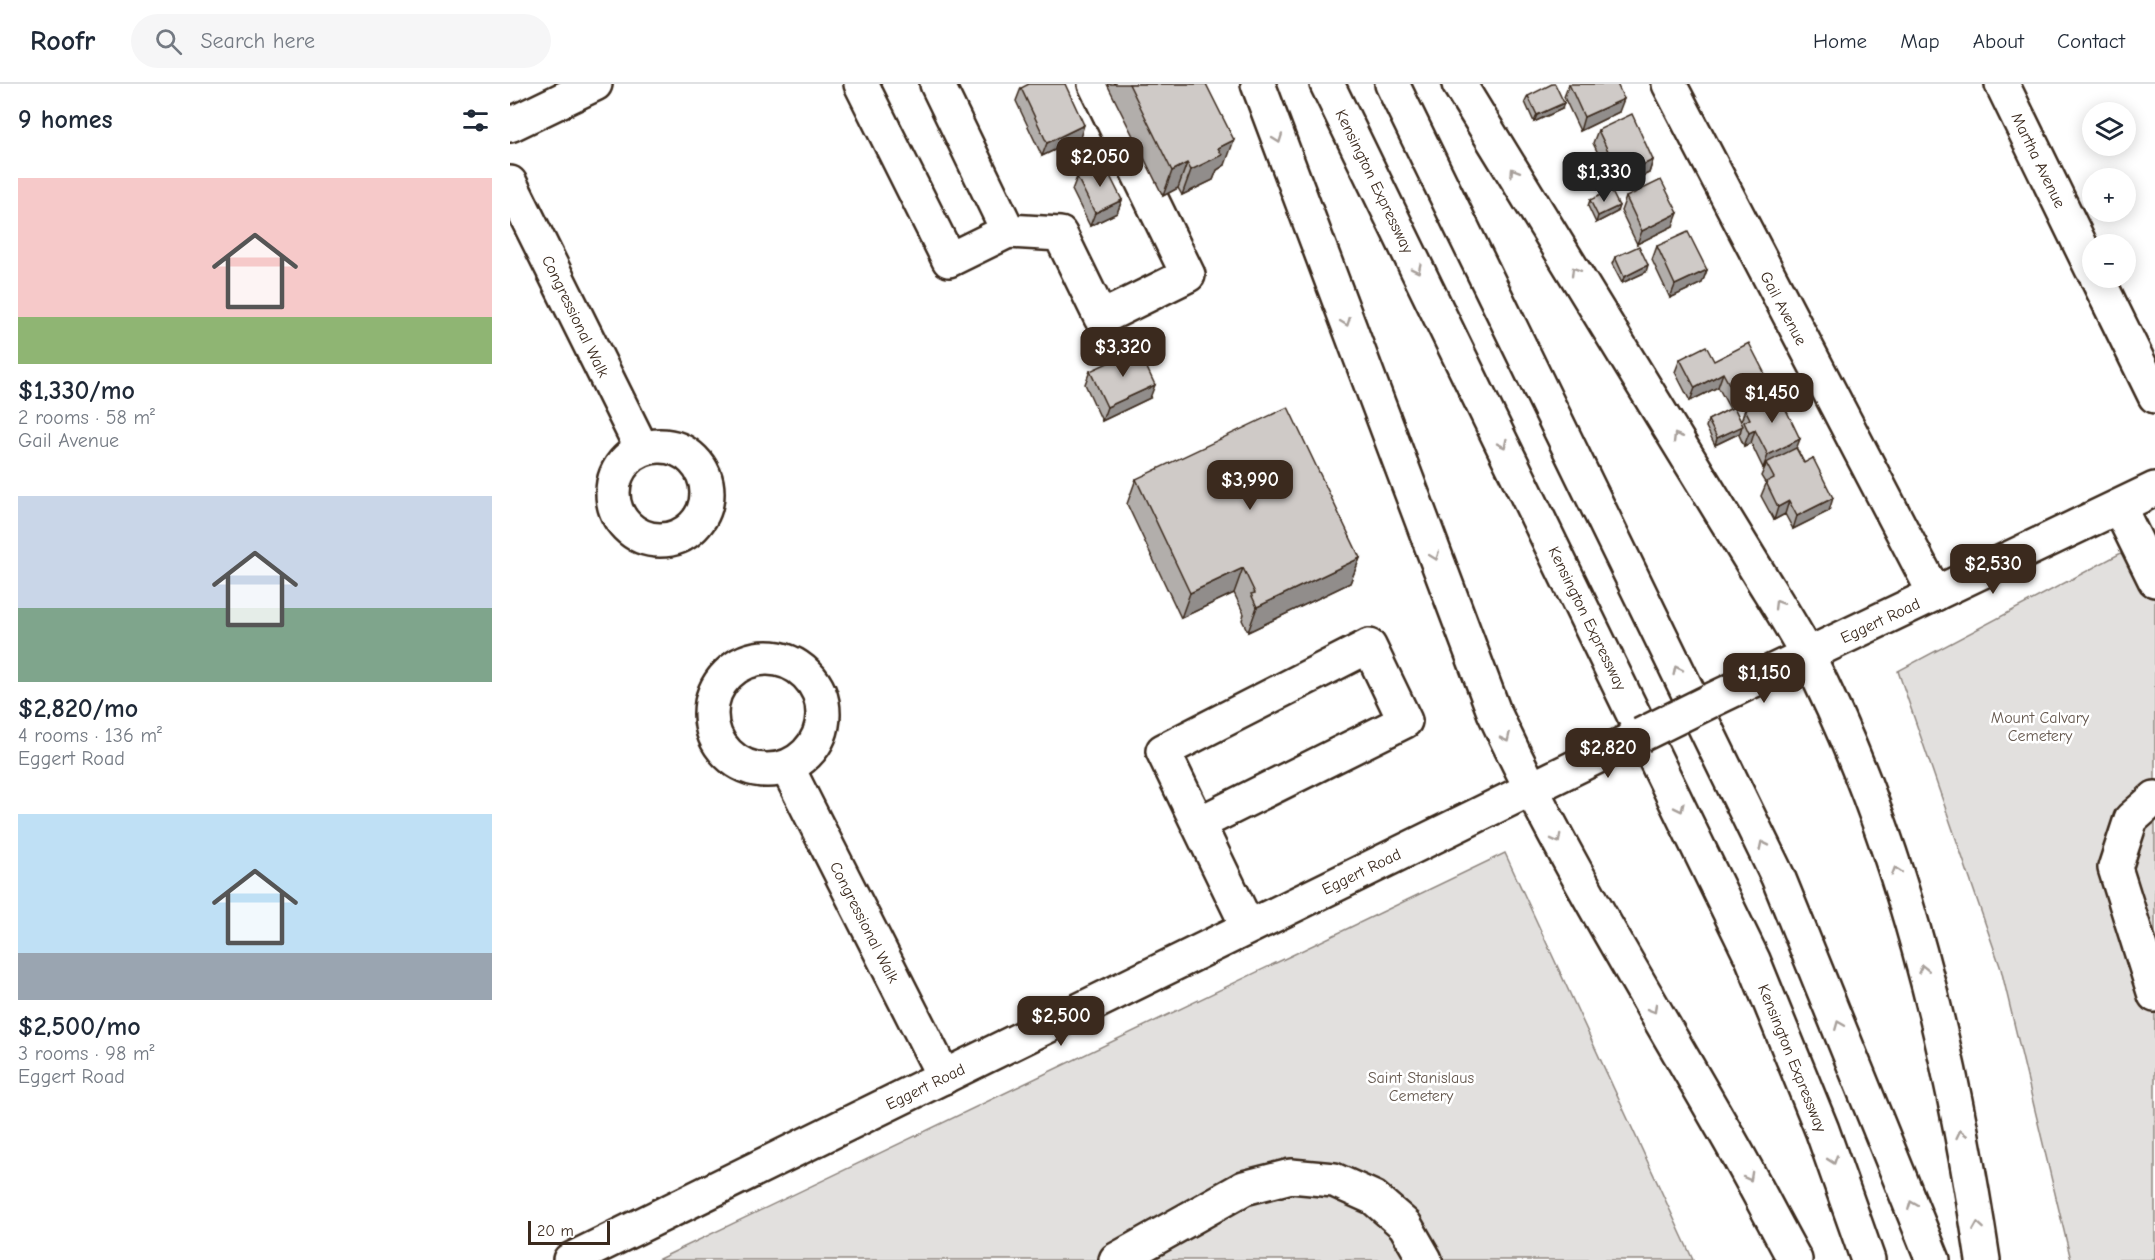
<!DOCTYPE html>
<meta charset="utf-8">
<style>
:root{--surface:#fff;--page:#f6f6f7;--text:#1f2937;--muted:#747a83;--line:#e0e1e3;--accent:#3b2a1e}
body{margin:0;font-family:"Comic Neue",sans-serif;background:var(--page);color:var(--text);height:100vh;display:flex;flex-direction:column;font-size:22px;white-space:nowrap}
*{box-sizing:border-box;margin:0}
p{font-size:20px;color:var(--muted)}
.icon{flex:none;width:33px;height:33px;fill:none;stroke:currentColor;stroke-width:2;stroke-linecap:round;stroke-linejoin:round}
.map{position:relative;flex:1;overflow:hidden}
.side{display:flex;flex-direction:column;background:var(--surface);width:510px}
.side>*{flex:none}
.tools{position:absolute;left:1572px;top:18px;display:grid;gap:12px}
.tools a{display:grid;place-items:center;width:54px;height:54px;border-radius:50%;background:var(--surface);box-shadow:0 3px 15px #0003;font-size:30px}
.scale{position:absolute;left:18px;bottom:15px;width:82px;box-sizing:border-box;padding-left:6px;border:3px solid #3b2a1e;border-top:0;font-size:16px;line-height:21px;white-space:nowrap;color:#3b2a1e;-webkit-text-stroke:4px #fff;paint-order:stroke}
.price{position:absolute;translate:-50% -51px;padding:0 14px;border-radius:12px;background:var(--accent);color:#fff;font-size:20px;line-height:39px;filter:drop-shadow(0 2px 3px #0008)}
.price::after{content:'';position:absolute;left:50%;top:36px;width:18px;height:14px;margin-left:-9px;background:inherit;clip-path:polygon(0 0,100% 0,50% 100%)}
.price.current{background:#222;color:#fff}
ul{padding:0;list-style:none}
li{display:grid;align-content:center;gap:12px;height:318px;padding:0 18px}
li span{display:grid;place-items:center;height:186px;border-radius:0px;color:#555}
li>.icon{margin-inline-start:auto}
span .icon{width:108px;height:108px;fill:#fffc;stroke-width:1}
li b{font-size:26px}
h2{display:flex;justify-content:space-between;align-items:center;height:72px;padding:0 18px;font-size:26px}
header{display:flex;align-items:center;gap:36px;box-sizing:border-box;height:84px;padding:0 30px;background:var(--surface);border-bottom:2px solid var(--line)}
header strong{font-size:28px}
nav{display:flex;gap:33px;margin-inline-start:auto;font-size:21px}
.search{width:420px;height:54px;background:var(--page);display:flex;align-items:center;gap:15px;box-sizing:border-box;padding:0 21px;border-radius:33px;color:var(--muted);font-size:22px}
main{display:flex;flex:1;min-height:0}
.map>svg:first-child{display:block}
.green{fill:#e2e0de;stroke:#8e857e;stroke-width:1.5}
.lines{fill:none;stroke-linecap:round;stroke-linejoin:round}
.minor-casing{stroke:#3b2a1e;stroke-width:38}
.highway-casing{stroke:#3b2a1e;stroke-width:38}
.minor{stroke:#fff;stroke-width:33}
.highway{stroke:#fff;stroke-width:33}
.minor-bridge-casing{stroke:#3b2a1e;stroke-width:38;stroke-linecap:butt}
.minor-bridge{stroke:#fff;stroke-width:33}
.wall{fill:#b2aeab;stroke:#3b2a1e;stroke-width:1.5}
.shaded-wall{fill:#918d8b;stroke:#3b2a1e;stroke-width:1.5}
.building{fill:#cfcac7;stroke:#3b2a1e;stroke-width:1.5}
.oneway{stroke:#a79f9a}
.labels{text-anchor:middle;stroke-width:5;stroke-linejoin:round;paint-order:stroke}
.street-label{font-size:16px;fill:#3b2a1e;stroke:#fff}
.park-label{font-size:16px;fill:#65584e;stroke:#fff}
</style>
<header>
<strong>Roofr</strong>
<div class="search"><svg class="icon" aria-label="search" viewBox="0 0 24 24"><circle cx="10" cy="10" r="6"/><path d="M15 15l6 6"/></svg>Search here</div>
<nav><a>Home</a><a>Map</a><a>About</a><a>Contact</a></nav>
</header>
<main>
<section class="side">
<h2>9 homes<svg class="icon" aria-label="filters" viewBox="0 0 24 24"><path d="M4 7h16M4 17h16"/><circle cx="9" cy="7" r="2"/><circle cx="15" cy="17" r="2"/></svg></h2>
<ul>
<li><span style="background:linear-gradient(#f6c9c9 75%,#8fb573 0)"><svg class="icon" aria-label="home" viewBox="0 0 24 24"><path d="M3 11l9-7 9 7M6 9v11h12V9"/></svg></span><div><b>$1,330/mo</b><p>2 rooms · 58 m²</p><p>Gail Avenue</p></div></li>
<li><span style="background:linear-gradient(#c9d6e8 60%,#7fa58c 0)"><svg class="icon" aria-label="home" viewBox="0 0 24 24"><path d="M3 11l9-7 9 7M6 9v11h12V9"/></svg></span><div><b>$2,820/mo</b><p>4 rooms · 136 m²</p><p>Eggert Road</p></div></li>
<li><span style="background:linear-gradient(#bfe0f5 75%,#9aa5b1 0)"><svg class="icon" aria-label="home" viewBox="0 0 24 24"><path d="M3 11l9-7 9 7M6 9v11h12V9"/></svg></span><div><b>$2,500/mo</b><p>3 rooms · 98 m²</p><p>Eggert Road</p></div></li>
</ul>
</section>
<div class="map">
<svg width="1645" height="1176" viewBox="0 0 1645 1176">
<rect width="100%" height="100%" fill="#fff"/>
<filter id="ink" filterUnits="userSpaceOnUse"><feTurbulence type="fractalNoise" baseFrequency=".0167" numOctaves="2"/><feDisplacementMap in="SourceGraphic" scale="12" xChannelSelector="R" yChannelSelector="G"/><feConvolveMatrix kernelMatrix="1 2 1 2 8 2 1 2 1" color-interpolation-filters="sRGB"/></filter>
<g filter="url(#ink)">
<g class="green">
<path d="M 1645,451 L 1645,1176 L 1561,1176 L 1491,885 L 1388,587 Z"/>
<path d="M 995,769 L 1183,1176 L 147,1176 Z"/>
</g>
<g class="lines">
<g class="minor-casing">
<g id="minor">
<path d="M 351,0 L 439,176 L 498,147"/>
<path d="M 427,0 L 498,147 L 550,150 L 591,234 L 678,191 L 585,0"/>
<path d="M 1159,0 L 1425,510"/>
<path d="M 1492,0 L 1582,185"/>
<path d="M 0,41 L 85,0"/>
<path d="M 0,99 L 132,365"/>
<path d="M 1587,194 L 1645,312"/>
<circle cx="150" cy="409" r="47"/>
<path d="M 1609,423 L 1645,496"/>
<circle cx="257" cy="630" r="56"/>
<path d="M 1200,617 L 1645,405"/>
<path d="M 277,683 L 434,993"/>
<path d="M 1645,714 L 1621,735 L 1605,784 L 1645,911"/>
<path d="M 688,740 L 895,637 L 859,562 L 653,667 L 738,843"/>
<path d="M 60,1176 L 1131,651"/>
<path d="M 606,1176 L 734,1104 L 781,1092 L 824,1096 L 864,1114 L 895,1141 L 915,1176"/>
</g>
</g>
<g class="highway-casing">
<g id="highway">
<path d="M 748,0 L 984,628 C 1050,771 1133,904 1211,1041 C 1237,1085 1260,1131 1285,1176"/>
<path d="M 817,0 L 1243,876 L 1312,1046 L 1358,1176"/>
<path d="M 882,0 L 1268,793 L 1423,1176"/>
<path d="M 949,0 L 1254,498 C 1269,522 1285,547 1298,572 C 1393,759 1442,970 1473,1176"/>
</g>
</g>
<use href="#minor" class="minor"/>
<use href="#highway" class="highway"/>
<g class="minor-bridge-casing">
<path id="minor-bridge" d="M 1131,651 L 1200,617"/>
</g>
<use href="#minor-bridge" class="minor-bridge"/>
</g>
<g class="wall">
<path d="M 597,0 L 696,0 L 715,81 L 707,86 L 703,96 L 672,111 L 668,104 L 653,112 Z"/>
<path d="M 1059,0 L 1109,28 L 1070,47 L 1054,13 Z"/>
<path d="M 511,4 L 570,54 L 532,72 L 506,17 Z"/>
<path d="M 1018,12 L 1052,25 L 1024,38 L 1015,18 Z"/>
<path d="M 1088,46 L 1143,76 L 1139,89 L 1105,105 L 1083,59 Z"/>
<path d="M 567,93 L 612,116 L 607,129 L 580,142 L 562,106 Z"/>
<path d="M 1116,113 L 1163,142 L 1127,160 L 1111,127 Z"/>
<path d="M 1080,116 L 1107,128 L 1086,139 L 1078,122 Z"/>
<path d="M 1147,162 L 1197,186 L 1192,199 L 1160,214 L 1142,176 Z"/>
<path d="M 1105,173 L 1136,188 L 1112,199 L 1102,180 Z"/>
<path d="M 1170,275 L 1204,277 L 1258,296 L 1253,309 L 1224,324 L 1231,338 L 1235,325 L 1287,365 L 1319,427 L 1283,445 L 1275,430 L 1264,436 L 1251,412 L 1256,400 L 1251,392 L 1255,383 L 1253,384 L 1241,359 L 1234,362 L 1229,351 L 1230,349 L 1205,361 L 1196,343 L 1198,336 L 1220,325 L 1208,303 L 1180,317 L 1165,288 Z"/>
<path d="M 580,287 L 640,314 L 592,337 L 575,300 Z"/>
<path d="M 626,395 L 850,474 L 840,499 L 738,548 L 732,536 L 734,530 L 724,509 L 671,534 L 617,420 Z"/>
</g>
<g class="shaded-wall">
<path d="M 1114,15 L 1109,28 L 1070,47 L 1074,33 Z"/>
<path d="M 1054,19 L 1052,25 L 1024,38 L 1027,31 Z"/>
<path d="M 574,41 L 570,54 L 532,72 L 537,59 Z"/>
<path d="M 724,56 L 715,81 L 707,86 L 703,96 L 672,111 L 681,86 L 708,64 Z"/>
<path d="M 1143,76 L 1139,89 L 1105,105 L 1110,92 Z"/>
<path d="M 677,79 L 668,104 L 653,112 L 662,87 Z"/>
<path d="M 612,116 L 607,129 L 580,142 L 585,129 Z"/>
<path d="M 1109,122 L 1107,128 L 1086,139 L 1088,132 Z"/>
<path d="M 1168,129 L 1163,142 L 1127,160 L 1132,147 Z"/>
<path d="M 1138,181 L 1136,188 L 1112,199 L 1114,193 Z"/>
<path d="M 1197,186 L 1192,199 L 1160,214 L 1165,201 Z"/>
<path d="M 1213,289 L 1208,303 L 1180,317 L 1185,304 Z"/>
<path d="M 1258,296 L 1253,309 L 1221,326 L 1226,313 Z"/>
<path d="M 645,301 L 640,314 L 592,337 L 597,323 Z"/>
<path d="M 1232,342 L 1230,349 L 1205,361 L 1207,354 Z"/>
<path d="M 1245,346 L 1241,359 L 1234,362 L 1239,349 Z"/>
<path d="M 1290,355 L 1285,368 L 1256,379 L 1255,383 L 1253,384 L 1258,371 Z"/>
<path d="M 1323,414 L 1319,427 L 1283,445 L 1287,432 Z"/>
<path d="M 1279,417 L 1275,430 L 1264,436 L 1268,423 Z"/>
<path d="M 850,474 L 840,499 L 738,548 L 747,523 Z"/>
<path d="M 733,484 L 724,509 L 671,534 L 680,509 Z"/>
</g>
<g class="building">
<path d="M 519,0 L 555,0 L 574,41 L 537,59 L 511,4 Z"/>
<path d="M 619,0 L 696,0 L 724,56 L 708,64 L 712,71 L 681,86 L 677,79 L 662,87 Z"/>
<path d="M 1042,0 L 1045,0 L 1054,19 L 1027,31 L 1018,12 Z"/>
<path d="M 1059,0 L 1107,0 L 1114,15 L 1074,33 Z"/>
<path d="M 1122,30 L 1143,76 L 1110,92 L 1088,46 Z"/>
<path d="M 594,80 L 612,116 L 585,129 L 567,93 Z"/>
<path d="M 1151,96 L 1168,129 L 1132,147 L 1116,113 Z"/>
<path d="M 1101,106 L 1109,122 L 1088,132 L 1080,116 Z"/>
<path d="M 1178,148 L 1197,186 L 1165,201 L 1147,162 Z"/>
<path d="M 1129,162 L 1138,181 L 1114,193 L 1105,173 Z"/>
<path d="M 1239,259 L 1258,296 L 1226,313 L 1213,289 L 1185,304 L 1170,275 L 1196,262 L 1204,277 Z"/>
<path d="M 628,265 L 645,301 L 597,323 L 580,287 Z"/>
<path d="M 1268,309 L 1290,355 L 1258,371 L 1245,346 L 1239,349 L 1234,338 L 1240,335 L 1235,325 Z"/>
<path d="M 778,323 L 850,474 L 747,523 L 741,510 L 745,509 L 733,484 L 680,509 L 626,395 Z"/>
<path d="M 1224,323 L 1233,342 L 1207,354 L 1198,336 Z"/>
<path d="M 1286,364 L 1294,379 L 1303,374 L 1323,414 L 1287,432 L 1279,417 L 1268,423 L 1256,398 L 1264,394 L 1256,379 Z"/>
</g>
<defs><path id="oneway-chevron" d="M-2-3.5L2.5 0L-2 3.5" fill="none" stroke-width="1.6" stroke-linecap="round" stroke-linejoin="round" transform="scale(1.5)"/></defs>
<g class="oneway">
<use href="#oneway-chevron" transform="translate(768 55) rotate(70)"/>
<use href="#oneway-chevron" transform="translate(1004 88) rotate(-122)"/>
<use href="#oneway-chevron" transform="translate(907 185) rotate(64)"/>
<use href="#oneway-chevron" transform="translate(1065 187) rotate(-121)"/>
<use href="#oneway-chevron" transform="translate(836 238) rotate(69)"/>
<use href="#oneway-chevron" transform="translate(1167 353) rotate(-121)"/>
<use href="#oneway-chevron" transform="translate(993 360) rotate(64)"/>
<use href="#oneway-chevron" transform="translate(925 472) rotate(69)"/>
<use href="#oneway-chevron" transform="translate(1268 520) rotate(-121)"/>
<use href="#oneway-chevron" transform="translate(1167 586) rotate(-116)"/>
<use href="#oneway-chevron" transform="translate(996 654) rotate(65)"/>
<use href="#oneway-chevron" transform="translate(1170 724) rotate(64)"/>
<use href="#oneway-chevron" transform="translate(1047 755) rotate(62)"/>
<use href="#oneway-chevron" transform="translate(1253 761) rotate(-116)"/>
<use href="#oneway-chevron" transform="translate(1386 787) rotate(-107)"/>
<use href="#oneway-chevron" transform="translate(1413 885) rotate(-103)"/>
<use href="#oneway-chevron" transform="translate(1143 925) rotate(60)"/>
<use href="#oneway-chevron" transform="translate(1329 941) rotate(-112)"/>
<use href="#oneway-chevron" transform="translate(1451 1050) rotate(-103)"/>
<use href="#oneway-chevron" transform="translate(1323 1076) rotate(71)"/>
<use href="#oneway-chevron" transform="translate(1239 1093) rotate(61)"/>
<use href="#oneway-chevron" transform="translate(1402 1121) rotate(-112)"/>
<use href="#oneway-chevron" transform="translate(1468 1142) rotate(-99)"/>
</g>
</g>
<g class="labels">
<g class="street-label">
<text transform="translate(1529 76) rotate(64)" y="6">Martha Avenue</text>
<text transform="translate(865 97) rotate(64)" y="6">Kensington Expressway</text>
<text transform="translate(1274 224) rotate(62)" y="6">Gail Avenue</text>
<text transform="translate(66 232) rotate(64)" y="6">Congressional Walk</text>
<text transform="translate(1078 534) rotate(64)" y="6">Kensington Expressway</text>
<text transform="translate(1370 536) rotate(-25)" y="6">Eggert Road</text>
<text transform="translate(851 787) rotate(-26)" y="6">Eggert Road</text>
<text transform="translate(355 838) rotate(63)" y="6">Congressional Walk</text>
<text transform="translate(1283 974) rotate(68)" y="6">Kensington Expressway</text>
<text transform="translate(415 1002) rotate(-26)" y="6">Eggert Road</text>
</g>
<g class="park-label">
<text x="1530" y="639">Mount Calvary<tspan x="1530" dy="18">Cemetery</tspan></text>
<text x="911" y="999">Saint Stanislaus<tspan x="911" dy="18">Cemetery</tspan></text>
</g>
</g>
</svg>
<div class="tools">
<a><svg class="icon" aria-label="layers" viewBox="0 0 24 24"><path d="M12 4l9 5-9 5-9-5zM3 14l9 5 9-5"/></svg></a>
<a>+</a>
<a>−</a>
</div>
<div class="scale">20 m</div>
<b class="price" style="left:590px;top:104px">$2,050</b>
<b class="price current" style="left:1094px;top:119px">$1,330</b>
<b class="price" style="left:613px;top:294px">$3,320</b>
<b class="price" style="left:1262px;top:340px">$1,450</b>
<b class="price" style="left:740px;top:427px">$3,990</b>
<b class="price" style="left:1483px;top:511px">$2,530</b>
<b class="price" style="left:1254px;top:620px">$1,150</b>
<b class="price" style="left:1098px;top:695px">$2,820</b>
<b class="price" style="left:551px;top:963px">$2,500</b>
</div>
</main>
